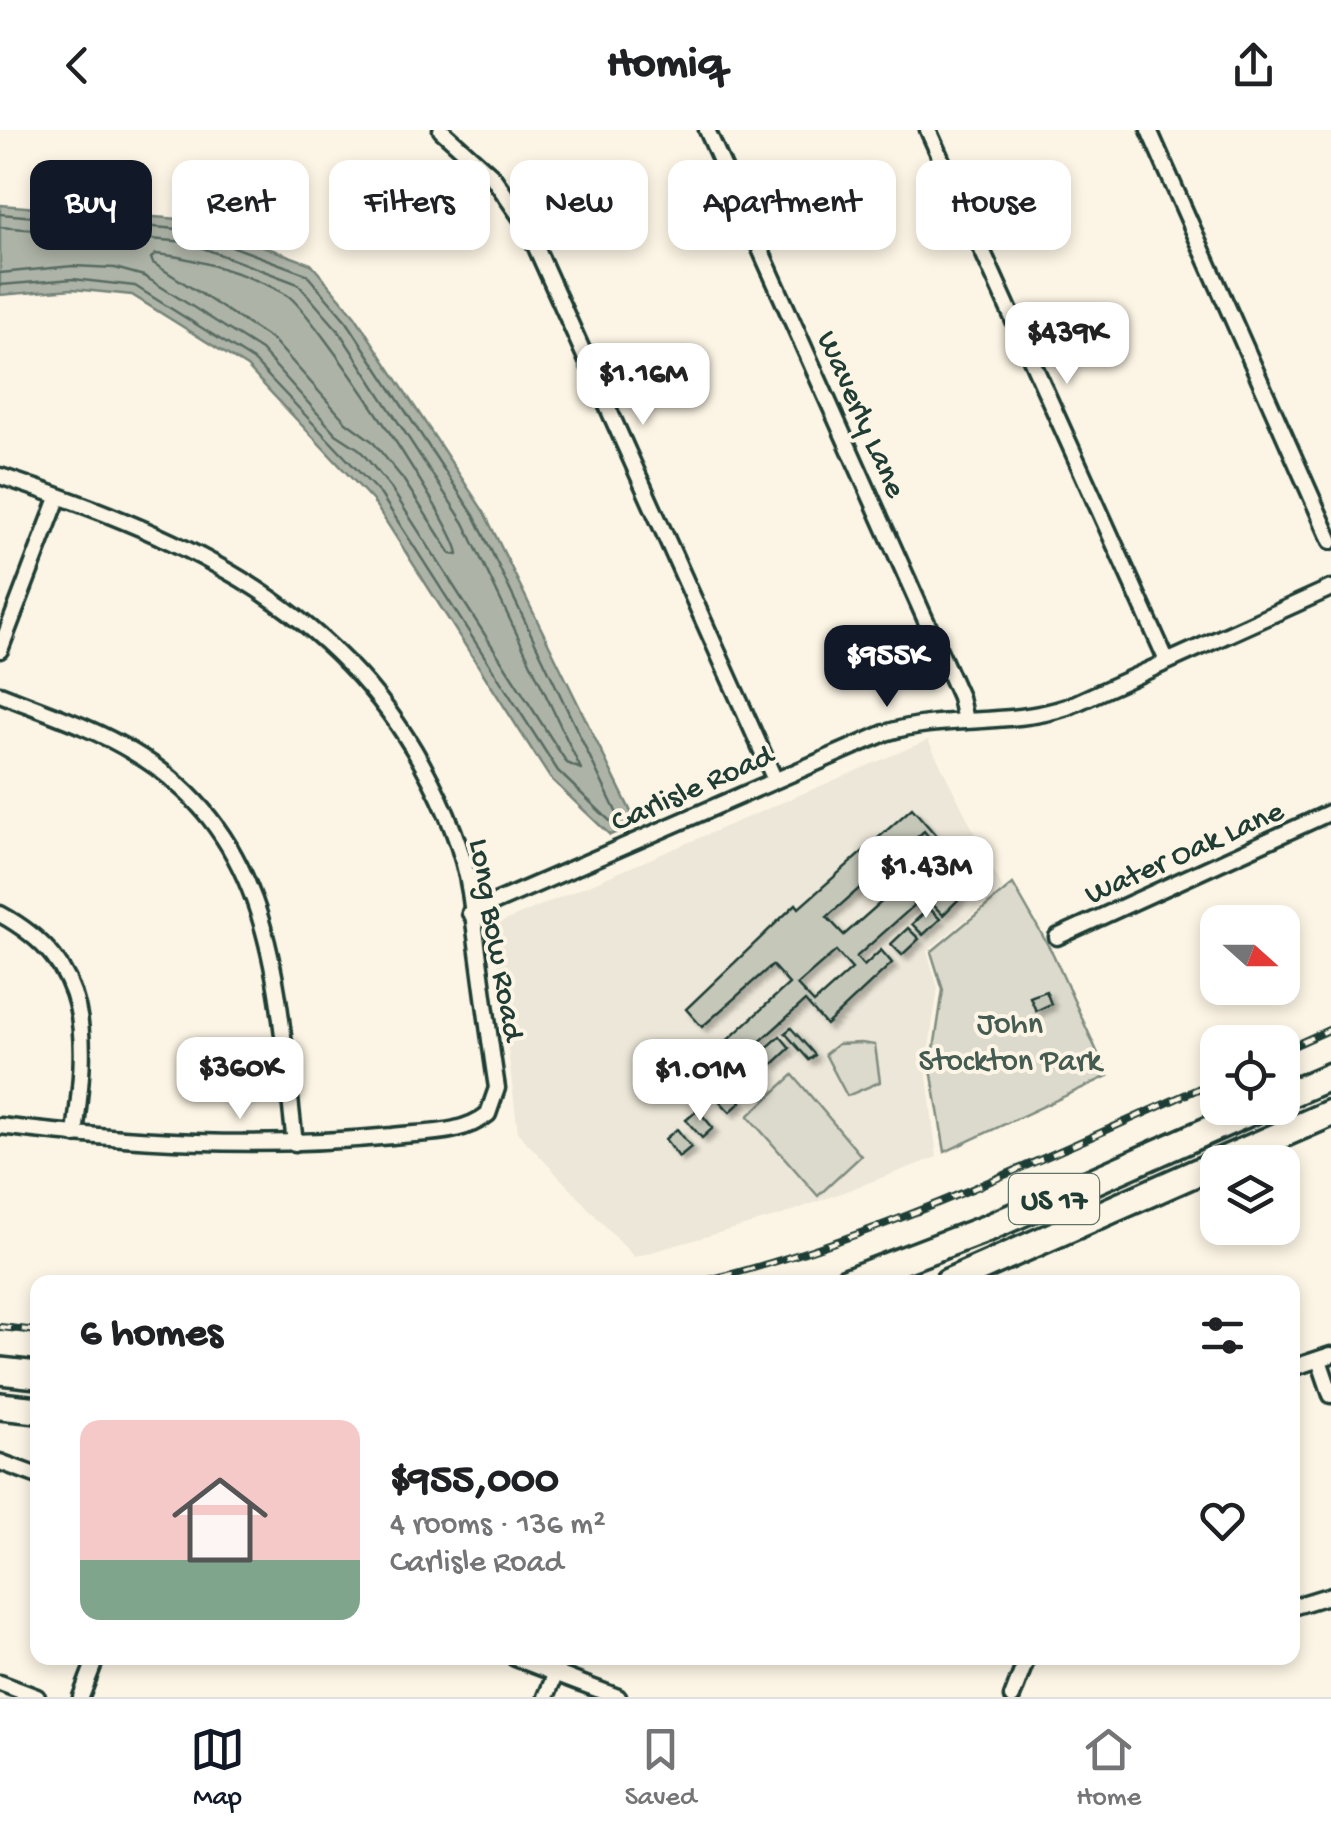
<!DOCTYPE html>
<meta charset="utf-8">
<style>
:root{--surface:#fff;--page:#f2f2f2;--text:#202124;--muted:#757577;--line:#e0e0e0;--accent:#111827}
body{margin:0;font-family:"Gochi Hand",sans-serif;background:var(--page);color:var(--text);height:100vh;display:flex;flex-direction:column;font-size:38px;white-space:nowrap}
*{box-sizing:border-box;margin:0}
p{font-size:32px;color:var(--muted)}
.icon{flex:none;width:55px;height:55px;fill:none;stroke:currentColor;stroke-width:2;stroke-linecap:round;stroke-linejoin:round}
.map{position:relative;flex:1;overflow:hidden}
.side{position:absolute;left:30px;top:1145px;width:1270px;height:390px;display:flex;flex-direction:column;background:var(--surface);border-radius:20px;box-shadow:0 5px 15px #0003}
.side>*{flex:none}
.hud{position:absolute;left:30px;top:30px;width:1272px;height:90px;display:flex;gap:20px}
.needle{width:65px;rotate:111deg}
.tools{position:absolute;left:1200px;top:775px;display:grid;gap:20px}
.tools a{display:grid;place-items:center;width:100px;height:100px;border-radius:20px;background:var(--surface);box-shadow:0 5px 15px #0003;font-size:50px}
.price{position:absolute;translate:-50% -85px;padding:0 22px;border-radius:20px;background:#fff;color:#222;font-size:32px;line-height:65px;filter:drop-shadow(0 2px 5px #0008)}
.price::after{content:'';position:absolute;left:50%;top:60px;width:30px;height:22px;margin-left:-15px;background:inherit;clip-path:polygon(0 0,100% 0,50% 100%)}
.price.on{background:var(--accent);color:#fff}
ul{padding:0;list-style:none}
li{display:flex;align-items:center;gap:30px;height:250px;padding:0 50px}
li span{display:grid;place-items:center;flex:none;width:280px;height:200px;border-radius:20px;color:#555}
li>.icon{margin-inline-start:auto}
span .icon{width:120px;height:120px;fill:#fffc;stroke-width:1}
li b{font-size:42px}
h2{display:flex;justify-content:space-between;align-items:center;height:120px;padding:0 50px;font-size:42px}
.tag{padding:0 35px;border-radius:20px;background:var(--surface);box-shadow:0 5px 15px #0003;font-size:35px;line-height:90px}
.tag.on{background:var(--accent);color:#fff}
header{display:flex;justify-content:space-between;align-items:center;height:130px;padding:0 50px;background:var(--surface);font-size:45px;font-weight:700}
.tabs{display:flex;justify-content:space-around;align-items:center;height:140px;border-top:2px solid var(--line);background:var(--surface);font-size:28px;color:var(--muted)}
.tabs a{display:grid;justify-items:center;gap:5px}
.tabs .on{color:var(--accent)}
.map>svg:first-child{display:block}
.built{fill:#ece7d8}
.green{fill:#dcdacc;stroke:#7e8c80;stroke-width:2.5}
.water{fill:#aeb3a7;stroke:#758479;stroke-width:2.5}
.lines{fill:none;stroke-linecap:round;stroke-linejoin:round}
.shore{stroke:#586c62;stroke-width:2.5}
.building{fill:#c5c7b9;stroke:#1f3d34;stroke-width:2.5;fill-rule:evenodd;filter:url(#shadow)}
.street-casing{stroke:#1f3d34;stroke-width:21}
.highway-casing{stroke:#1f3d34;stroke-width:32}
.street{stroke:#fcf5e5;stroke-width:14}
.highway{stroke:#fcf5e5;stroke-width:25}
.rail-casing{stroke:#1f3d34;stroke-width:8}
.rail{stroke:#fcf5e5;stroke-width:4;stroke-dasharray:11;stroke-linecap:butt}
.labels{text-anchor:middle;stroke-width:8;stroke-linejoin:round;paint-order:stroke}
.shield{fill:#fcf5e5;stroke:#617469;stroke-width:2.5}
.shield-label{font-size:30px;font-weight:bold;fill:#1f3d34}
.street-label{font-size:32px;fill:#1f3d34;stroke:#fcf5e5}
.park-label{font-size:32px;fill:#455c52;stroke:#fcf5e5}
</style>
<header><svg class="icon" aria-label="back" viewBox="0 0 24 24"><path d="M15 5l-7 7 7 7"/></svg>Homiq<svg class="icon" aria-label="share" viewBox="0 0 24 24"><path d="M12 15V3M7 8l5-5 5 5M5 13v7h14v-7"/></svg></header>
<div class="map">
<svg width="1331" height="1567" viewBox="0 0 1331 1567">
<defs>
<filter id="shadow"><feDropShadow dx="5" dy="5" stdDeviation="2.5" flood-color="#0004"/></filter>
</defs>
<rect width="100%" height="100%" fill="#fcf5e5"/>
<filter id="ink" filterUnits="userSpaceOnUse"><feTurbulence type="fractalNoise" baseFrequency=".01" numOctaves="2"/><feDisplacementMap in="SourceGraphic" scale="20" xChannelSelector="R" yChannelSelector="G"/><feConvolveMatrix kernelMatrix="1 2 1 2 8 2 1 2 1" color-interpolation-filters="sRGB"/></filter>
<g filter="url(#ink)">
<path class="built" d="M 928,610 L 1003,759 L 927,821 L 938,858 L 926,938 L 937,1027 L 782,1085 L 634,1127 L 518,1003 L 493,796 Z"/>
<g class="green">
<path d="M 1013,754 L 1053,824 L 1108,946 L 945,1022 L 931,939 L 943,860 L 931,822 Z"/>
<path d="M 861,913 L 875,915 L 880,952 L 847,966 L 825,924 L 838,914 Z"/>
<path d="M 793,945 L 861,1026 L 818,1066 L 748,986 Z"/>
</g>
<path class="water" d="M 0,75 L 192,90 L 311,134 L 355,186 L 484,382 L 633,686 L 630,697 L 610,705 L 550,648 L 373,371 L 247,237 L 132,165 L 73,159 L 0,165 Z"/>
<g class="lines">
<g class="shore">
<path d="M 0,84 L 189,100 L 306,144 L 347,192 L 475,387 L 620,690 L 610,691 L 558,641 L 381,365 L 253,230 L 135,156 L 73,149 L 0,155"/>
<path d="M 0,97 L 187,112 L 298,154 L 338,200 L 464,393 L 581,639 L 567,633 L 391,358 L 359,319 L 336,304 L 261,220 L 144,146 L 115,138 L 73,136 L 0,143"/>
<path d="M 156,124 C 193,127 254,146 287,165 C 312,180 459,400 458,425 L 451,424 L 403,349 L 372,311 L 346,292 L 274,211 L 153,133 L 151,128 Z"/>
</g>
</g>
<g class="building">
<path d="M 912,678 L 961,734 L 856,827 L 864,836 L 881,820 L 892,833 L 826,895 L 805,871 L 735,934 L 720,917 L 789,854 L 772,835 L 702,897 L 686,879 L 796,774 L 799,778 ZM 924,701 L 940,720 L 844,805 L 827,787 ZM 836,821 L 852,839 L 814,873 L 797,855 Z"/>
<path d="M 949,757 L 960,768 L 943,785 L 932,774 Z"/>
<path d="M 929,778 L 940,789 L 923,805 L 912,794 Z"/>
<path d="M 908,798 L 919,809 L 902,825 L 891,814 Z"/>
<path d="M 1046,861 L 1051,874 L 1036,881 L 1030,867 Z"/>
<path d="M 791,898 L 815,925 L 809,930 L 785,903 Z"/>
<path d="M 780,906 L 790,918 L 773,934 L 762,922 Z"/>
<path d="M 750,934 L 759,945 L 741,961 L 731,949 Z"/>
<path d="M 726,955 L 741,972 L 730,982 L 715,966 Z"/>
<path d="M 698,980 L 713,998 L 702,1008 L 686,990 Z"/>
<path d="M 677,999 L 691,1017 L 679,1027 L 665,1009 Z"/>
</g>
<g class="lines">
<g class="street-casing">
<g id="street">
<path d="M 441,0 L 492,46 L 526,95 L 774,648"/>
<path d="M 707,0 L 960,567 L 965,591"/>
<path d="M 928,0 L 1167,531"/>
<path d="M 1149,0 L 1331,411"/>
<path d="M 0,346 C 170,402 332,469 422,634 C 443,672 463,718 470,762 C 479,827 487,893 497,958 L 488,984 C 462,1005 425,1002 392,1006 C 260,1019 132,1012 0,996"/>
<path d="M 0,520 L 58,368"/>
<path d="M 0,564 C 45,582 92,597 133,622 C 279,708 277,865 295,1013"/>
<path d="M 470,783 L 885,603 C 945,584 1007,597 1067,577 L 1331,458"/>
<path d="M 0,784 C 96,836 86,911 75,1005"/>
<path d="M 1057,807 L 1331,682"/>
<path d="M 1319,1230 L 1331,1265"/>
<path d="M 1292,1238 L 1331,1225"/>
<path d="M 0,1332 L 38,1346"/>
<path d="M 1292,1477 L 1331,1465"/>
<path d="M 515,1528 L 618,1567"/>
<path d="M 0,1553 L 37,1567"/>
<path d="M 81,1567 L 96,1528"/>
<path d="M 546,1567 L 562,1528"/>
<path d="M 1012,1567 L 1027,1528"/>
</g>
</g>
<g class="highway-casing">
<g id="highway">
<path d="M 1282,967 L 1331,946"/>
<path d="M 1219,1032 L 1331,983"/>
<path d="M 846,1152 L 988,1098 L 1259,978"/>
<path d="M 948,1152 L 1218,1033"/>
<path d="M 0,1241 L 38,1245"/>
<path d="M 0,1276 L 38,1280"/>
</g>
</g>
<use href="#street" class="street"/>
<use href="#highway" class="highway"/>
<g class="rail-casing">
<g id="rail">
<path d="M 1282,921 L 1331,899"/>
<path d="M 701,1152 C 881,1108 1049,1025 1218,950"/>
<path d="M 0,1197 L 38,1201"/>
</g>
</g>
<use href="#rail" class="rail"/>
</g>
</g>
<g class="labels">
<rect class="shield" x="1009" y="1044" width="90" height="50" rx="8"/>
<g class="shield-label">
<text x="1054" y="1079">US 17</text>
</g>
<g class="street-label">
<text transform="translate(864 283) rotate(66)" y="11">Waverly Lane</text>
<text transform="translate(691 656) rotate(-24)" y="11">Carlisle Road</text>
<text transform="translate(1183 720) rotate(-24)" y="11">Water Oak Lane</text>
<text transform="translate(499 809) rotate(80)" y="11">Long Bow Road</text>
</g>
<g class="park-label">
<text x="1010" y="902">John<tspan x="1010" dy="37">Stockton Park</tspan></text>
</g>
</g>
</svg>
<div class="tools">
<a><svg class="needle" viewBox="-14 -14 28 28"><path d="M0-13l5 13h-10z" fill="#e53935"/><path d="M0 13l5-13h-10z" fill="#757577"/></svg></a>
<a><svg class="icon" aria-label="locate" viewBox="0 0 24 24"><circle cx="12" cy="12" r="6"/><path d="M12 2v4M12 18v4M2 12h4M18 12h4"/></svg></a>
<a><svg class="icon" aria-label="layers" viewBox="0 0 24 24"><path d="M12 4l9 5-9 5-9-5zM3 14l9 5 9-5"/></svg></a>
</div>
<b class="price" style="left:1067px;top:257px">$439K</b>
<b class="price" style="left:643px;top:298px">$1.16M</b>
<b class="price on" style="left:887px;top:580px">$955K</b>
<b class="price" style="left:926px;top:791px">$1.43M</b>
<b class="price" style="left:240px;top:992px">$360K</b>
<b class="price" style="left:700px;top:994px">$1.01M</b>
<div class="hud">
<a class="tag on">Buy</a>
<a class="tag">Rent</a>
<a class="tag">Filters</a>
<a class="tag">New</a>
<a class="tag">Apartment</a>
<a class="tag">House</a>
</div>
<section class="side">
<h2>6 homes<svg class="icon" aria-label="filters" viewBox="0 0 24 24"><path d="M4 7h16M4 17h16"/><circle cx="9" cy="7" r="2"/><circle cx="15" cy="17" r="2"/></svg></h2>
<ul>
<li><span style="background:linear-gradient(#f6c9c9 70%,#7fa58c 0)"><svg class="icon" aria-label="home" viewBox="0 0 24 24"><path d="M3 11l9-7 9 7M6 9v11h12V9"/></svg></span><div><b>$955,000</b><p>4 rooms · 136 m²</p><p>Carlisle Road</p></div><svg class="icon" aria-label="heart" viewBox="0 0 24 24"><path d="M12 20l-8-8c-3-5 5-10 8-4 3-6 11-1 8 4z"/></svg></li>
</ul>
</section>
</div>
<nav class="tabs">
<a class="on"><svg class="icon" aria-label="map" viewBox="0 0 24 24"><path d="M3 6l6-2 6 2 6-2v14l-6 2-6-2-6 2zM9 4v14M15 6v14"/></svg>Map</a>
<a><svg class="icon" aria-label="saved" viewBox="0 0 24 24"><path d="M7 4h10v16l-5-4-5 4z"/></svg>Saved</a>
<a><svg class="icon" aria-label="home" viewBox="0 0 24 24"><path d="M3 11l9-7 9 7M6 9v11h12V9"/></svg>Home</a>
</nav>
